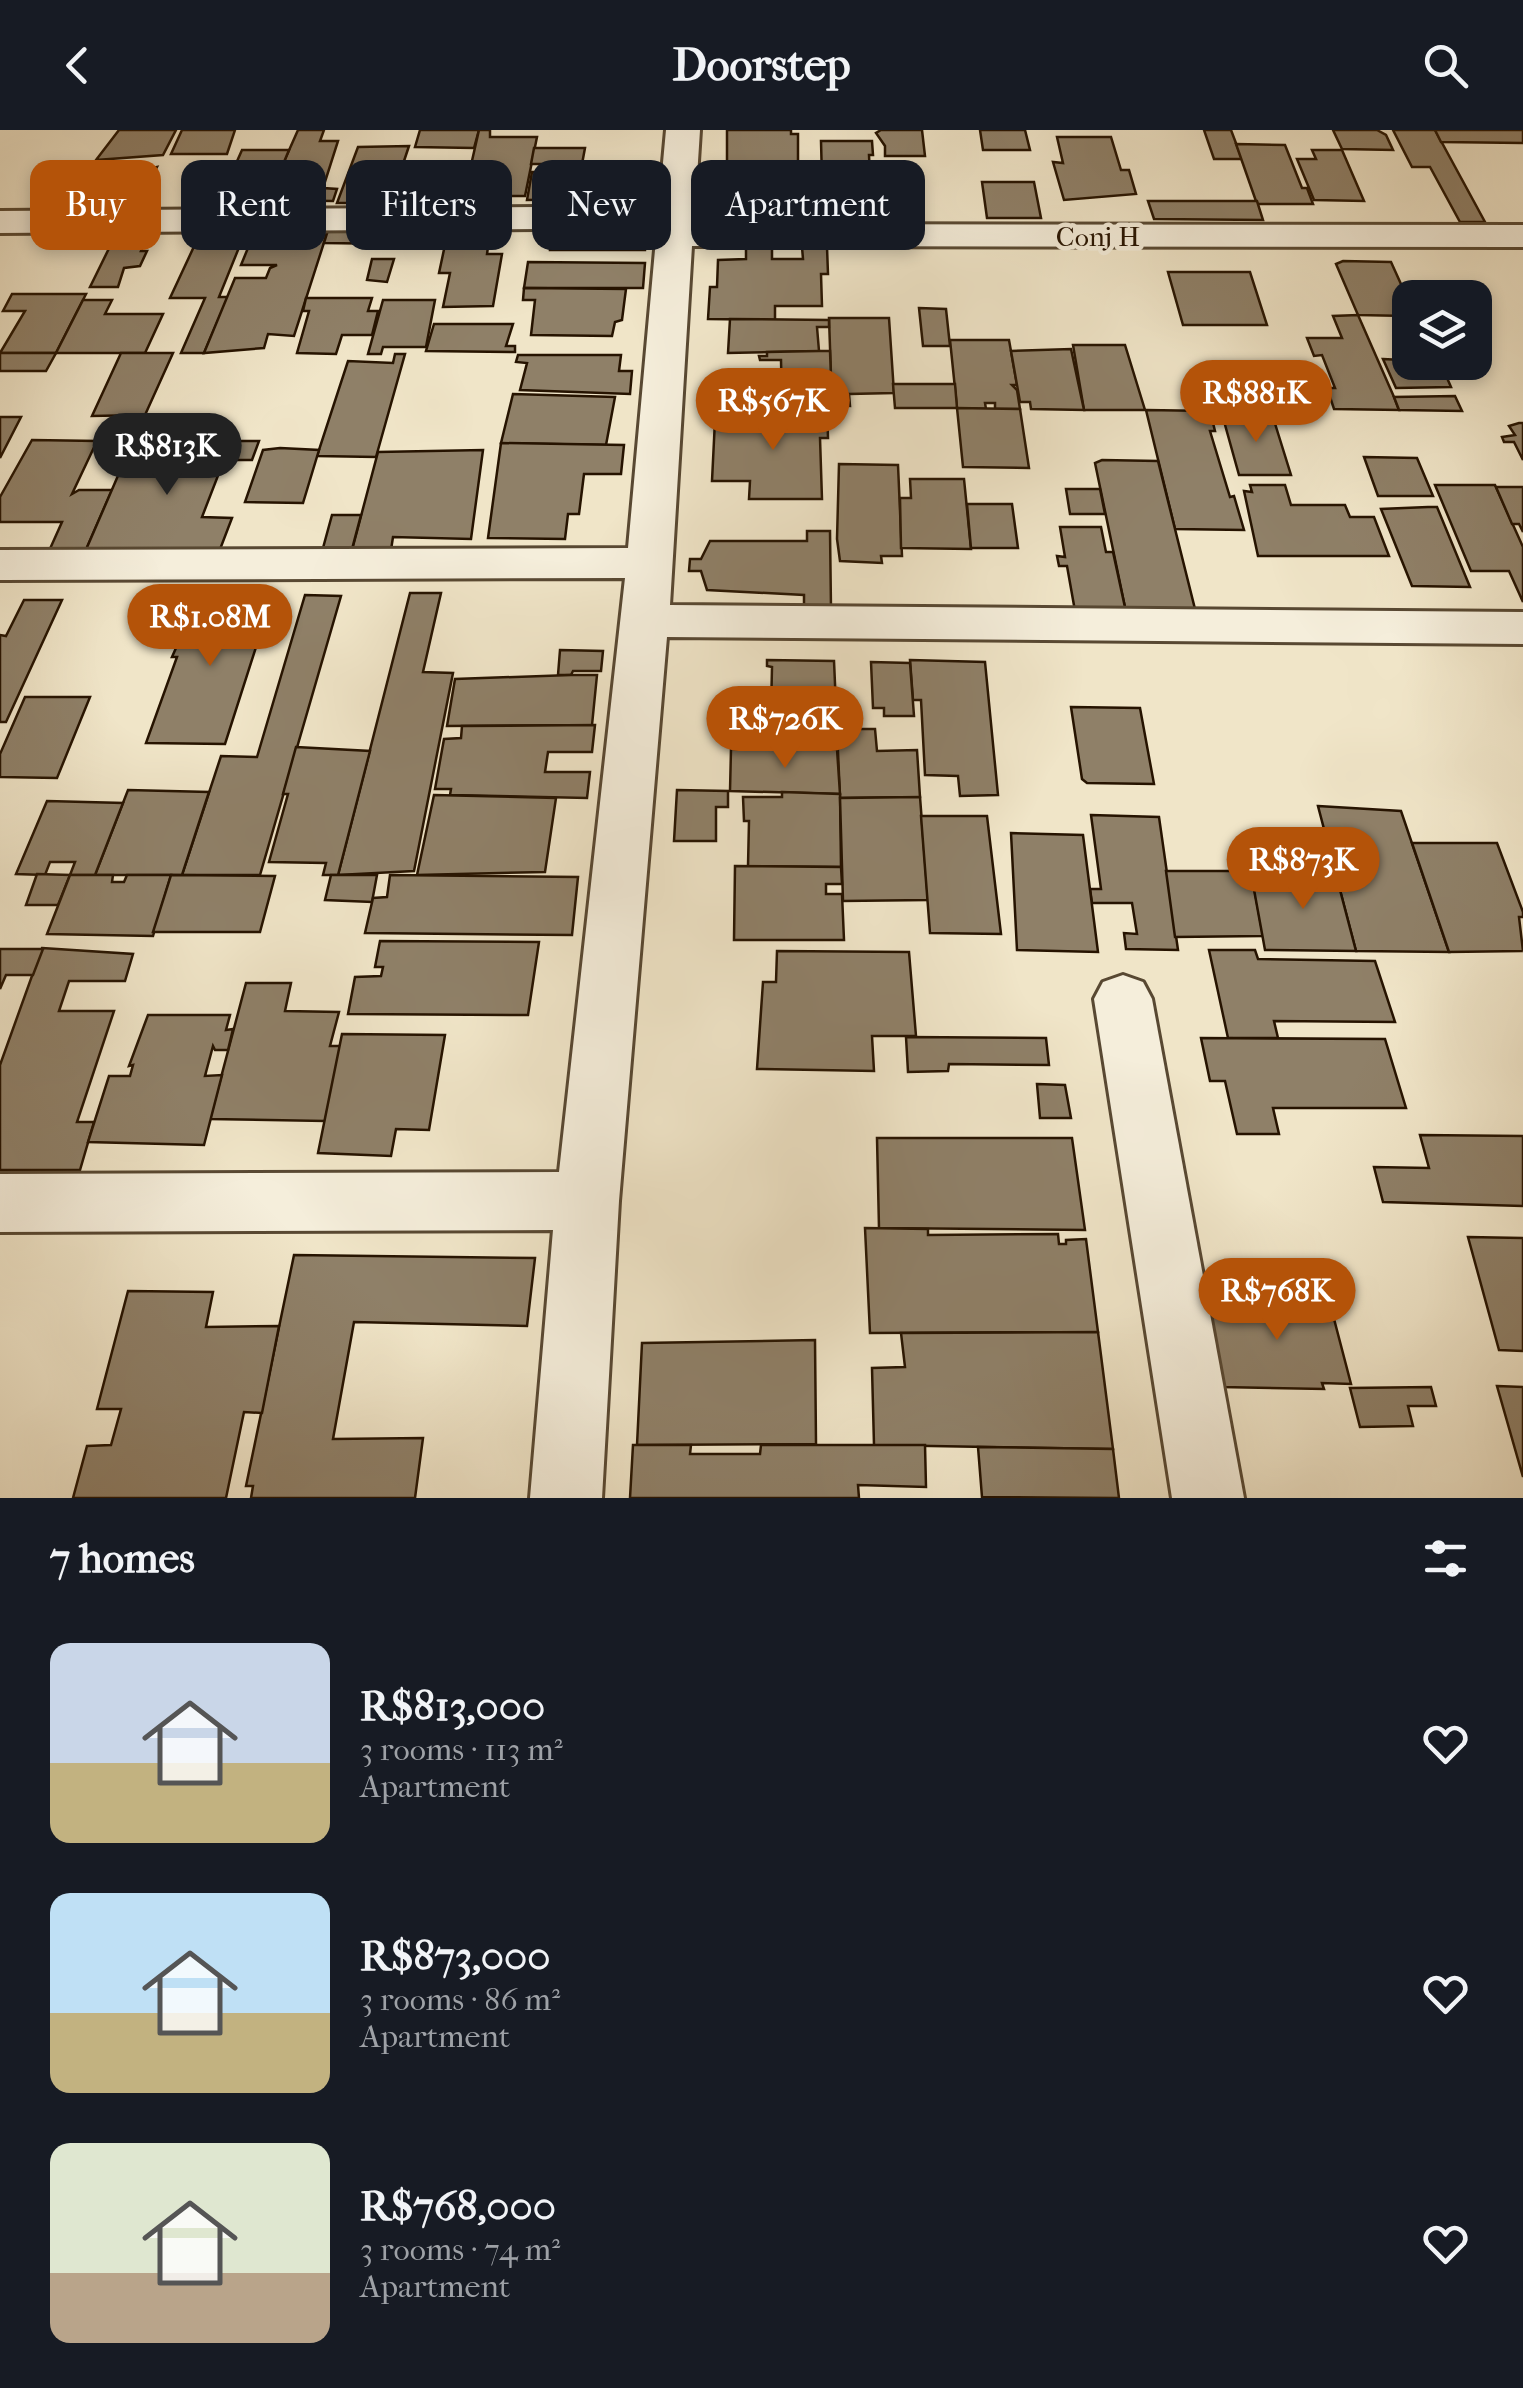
<!DOCTYPE html>
<meta charset="utf-8">
<style>
:root{--surface:#171b24;--page:#242831;--text:#f1f3f6;--muted:#9ea1a6;--accent:#b45309}
body{margin:0;font-family:"IM FELL French Canon",serif;background:var(--page);color:var(--text);height:100vh;display:flex;flex-direction:column;font-size:38px;white-space:nowrap}
*{box-sizing:border-box;margin:0}
p{font-size:32px;color:var(--muted)}
.icon{flex:none;width:55px;height:55px;fill:none;stroke:currentColor;stroke-width:2;stroke-linecap:round;stroke-linejoin:round}
.map{position:relative;height:1368px;overflow:hidden}
.drawer{display:flex;flex-direction:column;background:var(--surface);flex:1}
.drawer>*{flex:none}
.banner{position:absolute;left:30px;top:30px;width:1000px;height:90px;display:flex;gap:20px}
.fabs{position:absolute;left:1392px;top:150px;display:grid;gap:20px}
.fabs a{display:grid;place-items:center;width:100px;height:100px;border-radius:20px;background:var(--surface);box-shadow:0 5px 15px #0003;font-size:50px}
.price{position:absolute;translate:-50% -85px;padding:0 22px;border-radius:35px;background:var(--accent);color:#fff;font-size:32px;line-height:65px;filter:drop-shadow(0 2px 5px #0008)}
.price::after{content:'';position:absolute;left:50%;top:60px;width:30px;height:22px;margin-left:-15px;background:inherit;clip-path:polygon(0 0,100% 0,50% 100%)}
.price.selected{background:#222;color:#fff}
ul{padding:0;list-style:none}
li{display:flex;align-items:center;gap:30px;height:250px;padding:0 50px}
li span{display:grid;place-items:center;flex:none;width:280px;height:200px;border-radius:20px;color:#555}
li>.icon{margin-inline-start:auto}
span .icon{width:120px;height:120px;fill:#fffc;stroke-width:1}
li b{font-size:42px}
h2{display:flex;justify-content:space-between;align-items:center;height:120px;padding:0 50px;font-size:42px}
.pill{padding:0 35px;border-radius:20px;background:var(--surface);box-shadow:0 5px 15px #0003;font-size:35px;line-height:90px}
.pill.selected{background:var(--accent);color:#fff}
header{display:flex;justify-content:space-between;align-items:center;height:130px;padding:0 50px;background:var(--surface);font-size:45px;font-weight:800}
.map>svg:first-child{display:block}
.building{fill:#8f8068;stroke:#261300;stroke-width:2.5}
.lines{fill:none;stroke-linecap:round;stroke-linejoin:round}
.street-casing{stroke:#584832;stroke-width:6}
.street{fill:#f5eedb;fill-rule:evenodd}
.labels{text-anchor:middle;stroke-width:9;stroke-linejoin:round;paint-order:stroke}
.far-street-label{font-size:28px;fill:#261300;stroke:#f5eedb}
</style>
<header><svg class="icon" aria-label="back" viewBox="0 0 24 24"><path d="M15 5l-7 7 7 7"/></svg>Doorstep<svg class="icon" aria-label="search" viewBox="0 0 24 24"><circle cx="10" cy="10" r="6"/><path d="M15 15l6 6"/></svg></header>
<div class="map">
<svg width="1523" height="1368" viewBox="0 0 1523 1368">
<rect width="100%" height="100%" fill="#f0e5c8"/>
<filter id="stains"><feTurbulence type="fractalNoise" baseFrequency=".002" numOctaves="4"/><feColorMatrix values="0 0 0 0 .2 0 0 0 0 .09 0 0 0 0 .02 0 0 0 .5 -.17"/></filter>
<radialGradient id="worn" r=".72"><stop offset=".6" stop-color="#630" stop-opacity="0"/><stop offset="1" stop-color="#630" stop-opacity=".3"/></radialGradient>
<g class="building">
<path d="M 119,0 L 176,0 L 163,25 L 96,30 Z"/>
<path d="M 182,0 L 235,0 L 227,24 L 171,24 Z"/>
<path d="M 298,0 L 324,0 L 320,11 L 338,11 L 323,58 L 337,59 L 333,71 L 267,70 Z"/>
<path d="M 420,0 L 479,0 L 474,18 L 415,17 Z"/>
<path d="M 479,0 L 490,0 L 490,7 L 537,7 L 525,66 L 464,66 Z"/>
<path d="M 727,0 L 791,0 L 791,4 L 798,4 L 798,34 L 727,34 Z"/>
<path d="M 922,0 L 925,26 L 885,26 L 885,16 L 876,3 L 881,0 Z"/>
<path d="M 980,0 L 1025,0 L 1030,20 L 983,20 Z"/>
<path d="M 1204,0 L 1231,0 L 1242,29 L 1214,29 Z"/>
<path d="M 1333,0 L 1377,0 L 1386,5 L 1393,20 L 1342,19 Z"/>
<path d="M 1393,0 L 1435,0 L 1485,92 L 1460,92 L 1430,37 L 1412,37 Z"/>
<path d="M 1435,0 L 1523,0 L 1523,13 L 1441,12 Z"/>
<path d="M 1057,7 L 1111,7 L 1121,40 L 1129,40 L 1136,64 L 1064,70 L 1053,32 L 1063,33 Z"/>
<path d="M 821,11 L 872,11 L 873,25 L 869,25 L 871,69 L 876,70 L 877,88 L 823,88 Z"/>
<path d="M 1236,14 L 1285,15 L 1302,58 L 1307,58 L 1313,74 L 1257,74 Z"/>
<path d="M 409,16 L 390,73 L 337,73 L 358,17 Z"/>
<path d="M 534,18 L 585,18 L 582,34 L 531,34 Z"/>
<path d="M 242,20 L 289,20 L 274,56 L 226,56 Z"/>
<path d="M 1312,20 L 1342,20 L 1364,71 L 1314,70 L 1297,29 L 1316,29 Z"/>
<path d="M 157,37 L 141,69 L 109,69 L 122,44 Z"/>
<path d="M 532,42 L 590,43 L 587,69 L 527,70 Z"/>
<path d="M 405,46 L 424,46 L 418,67 L 411,72 L 396,71 Z"/>
<path d="M 982,52 L 1034,52 L 1041,88 L 987,88 Z"/>
<path d="M 1148,71 L 1257,71 L 1263,90 L 1154,89 Z"/>
<path d="M 799,75 L 823,75 L 823,88 L 759,88 L 759,77 Z"/>
<path d="M 204,95 L 257,95 L 250,115 L 240,115 L 219,167 L 228,167 L 204,223 L 181,223 L 205,168 L 170,168 Z"/>
<path d="M 494,95 L 493,104 L 484,104 L 483,117 L 488,117 L 487,124 L 502,124 L 493,176 L 443,177 L 450,143 L 439,143 L 449,96 Z"/>
<path d="M 120,96 L 152,96 L 141,121 L 147,121 L 140,136 L 124,138 L 118,157 L 90,157 Z"/>
<path d="M 257,96 L 329,97 L 294,206 L 268,204 L 264,218 L 204,223 L 235,148 L 266,148 L 270,138 L 277,135 L 241,135 Z"/>
<path d="M 329,97 L 402,97 L 397,114 L 324,113 Z"/>
<path d="M 552,97 L 646,99 L 645,120 L 550,120 Z"/>
<path d="M 746,116 L 772,117 L 772,129 L 803,129 L 802,117 L 827,117 L 828,144 L 821,144 L 822,176 L 775,176 L 775,190 L 708,189 L 710,157 L 717,157 L 718,130 L 746,129 Z"/>
<path d="M 372,129 L 394,129 L 387,152 L 367,150 Z"/>
<path d="M 1343,131 L 1391,132 L 1410,174 L 1410,182 L 1406,182 L 1407,186 L 1358,185 L 1336,134 Z"/>
<path d="M 528,132 L 645,133 L 643,158 L 524,158 Z"/>
<path d="M 1168,142 L 1250,142 L 1267,195 L 1183,195 Z"/>
<path d="M 524,158 L 626,159 L 622,190 L 615,192 L 612,206 L 531,205 L 535,170 L 523,170 Z"/>
<path d="M 12,164 L 86,164 L 56,223 L 0,223 L 25,181 L 3,181 Z"/>
<path d="M 306,168 L 372,168 L 368,181 L 378,181 L 372,205 L 342,205 L 336,224 L 297,223 L 309,181 L 303,181 Z"/>
<path d="M 83,170 L 112,170 L 105,184 L 163,184 L 145,223 L 56,223 Z"/>
<path d="M 383,170 L 435,170 L 426,217 L 383,217 L 381,224 L 368,224 Z"/>
<path d="M 919,178 L 946,179 L 950,216 L 923,216 Z"/>
<path d="M 1358,185 L 1394,267 L 1399,280 L 1334,279 L 1327,258 L 1335,258 L 1322,225 L 1314,226 L 1307,208 L 1342,208 L 1333,186 Z"/>
<path d="M 829,188 L 889,188 L 894,263 L 849,264 L 850,276 L 832,275 Z"/>
<path d="M 730,189 L 829,190 L 829,197 L 817,197 L 819,221 L 728,223 Z"/>
<path d="M 434,194 L 513,194 L 506,216 L 515,216 L 515,222 L 426,221 Z"/>
<path d="M 950,210 L 1009,210 L 1017,255 L 1012,255 L 1017,260 L 1020,279 L 995,279 L 995,273 L 985,273 L 986,279 L 957,278 Z"/>
<path d="M 1073,215 L 1125,215 L 1145,280 L 1084,280 Z"/>
<path d="M 1071,219 L 1084,280 L 1031,279 L 1030,272 L 1020,272 L 1011,221 Z"/>
<path d="M 819,221 L 830,221 L 832,275 L 782,275 L 781,230 L 760,230 L 759,226 L 767,226 L 767,222 Z"/>
<path d="M 0,223 L 56,223 L 46,241 L 0,241 Z"/>
<path d="M 121,223 L 173,223 L 145,285 L 92,286 Z"/>
<path d="M 395,224 L 405,224 L 376,327 L 317,326 L 348,231 L 393,233 Z"/>
<path d="M 518,225 L 621,225 L 619,241 L 632,241 L 630,264 L 520,260 L 527,233 L 516,232 Z"/>
<path d="M 1383,229 L 1440,232 L 1451,257 L 1396,258 Z"/>
<path d="M 893,254 L 955,254 L 957,278 L 895,278 Z"/>
<path d="M 513,264 L 615,267 L 606,315 L 501,313 Z"/>
<path d="M 1455,266 L 1462,281 L 1399,280 L 1394,267 Z"/>
<path d="M 745,275 L 744,282 L 701,282 L 702,276 Z"/>
<path d="M 785,275 L 827,275 L 828,308 L 820,308 L 822,369 L 749,369 L 750,351 L 712,351 L 715,290 L 786,287 Z"/>
<path d="M 957,278 L 1020,279 L 1029,338 L 963,337 Z"/>
<path d="M 1146,280 L 1210,281 L 1215,301 L 1210,301 L 1230,367 L 1234,366 L 1244,400 L 1175,399 Z"/>
<path d="M 1222,284 L 1272,284 L 1291,345 L 1239,345 Z"/>
<path d="M 0,287 L 21,287 L 0,328 Z"/>
<path d="M 1519,293 L 1523,293 L 1523,330 L 1514,312 L 1504,312 L 1502,307 L 1515,305 L 1509,296 Z"/>
<path d="M 32,310 L 97,311 L 72,364 L 79,360 L 112,360 L 85,422 L 49,421 L 62,392 L 0,392 L 0,367 Z"/>
<path d="M 133,311 L 259,311 L 252,330 L 224,330 L 202,387 L 232,388 L 219,422 L 85,422 Z"/>
<path d="M 501,313 L 624,315 L 621,344 L 584,344 L 579,384 L 568,384 L 565,409 L 488,408 Z"/>
<path d="M 280,318 L 319,320 L 303,373 L 245,372 L 263,320 Z"/>
<path d="M 483,320 L 471,409 L 393,407 L 391,420 L 352,420 L 378,322 Z"/>
<path d="M 1364,327 L 1417,328 L 1433,366 L 1378,366 Z"/>
<path d="M 1102,330 L 1158,331 L 1196,483 L 1126,482 L 1095,333 Z"/>
<path d="M 839,334 L 898,335 L 902,426 L 881,426 L 882,433 L 840,431 L 837,409 Z"/>
<path d="M 910,349 L 964,349 L 971,419 L 901,418 L 900,368 L 911,368 Z"/>
<path d="M 1250,355 L 1285,355 L 1291,375 L 1345,375 L 1350,387 L 1374,387 L 1389,426 L 1258,426 L 1244,361 L 1252,362 Z"/>
<path d="M 1435,355 L 1495,355 L 1523,417 L 1523,472 L 1509,441 L 1471,441 Z"/>
<path d="M 1496,357 L 1523,357 L 1523,402 L 1519,394 L 1512,394 Z"/>
<path d="M 1066,359 L 1100,359 L 1105,384 L 1070,384 Z"/>
<path d="M 967,374 L 1012,374 L 1018,418 L 971,418 Z"/>
<path d="M 1428,377 L 1437,377 L 1470,457 L 1412,456 L 1381,379 Z"/>
<path d="M 332,385 L 361,385 L 352,419 L 323,418 Z"/>
<path d="M 1060,397 L 1101,397 L 1106,422 L 1113,422 L 1126,482 L 1075,481 L 1067,436 L 1059,436 L 1057,426 L 1065,427 Z"/>
<path d="M 807,401 L 830,401 L 831,479 L 804,479 L 804,465 L 707,460 L 701,441 L 689,441 L 690,429 L 701,429 L 710,411 L 807,411 Z"/>
<path d="M 410,463 L 441,463 L 423,542 L 453,543 L 414,741 L 338,745 Z"/>
<path d="M 200,464 L 273,464 L 225,614 L 146,613 L 177,527 L 172,527 Z"/>
<path d="M 305,465 L 341,466 L 260,745 L 182,745 L 221,626 L 257,627 Z"/>
<path d="M 24,470 L 62,470 L 6,592 L 0,592 L 0,505 L 6,506 Z"/>
<path d="M 560,520 L 603,521 L 601,541 L 573,541 L 571,545 L 558,545 Z"/>
<path d="M 767,530 L 834,531 L 837,599 L 810,599 L 810,606 L 775,605 L 775,599 L 771,599 L 776,581 L 771,581 L 772,537 L 767,536 Z"/>
<path d="M 910,530 L 985,532 L 998,665 L 960,666 L 958,646 L 925,645 L 921,570 L 913,570 Z"/>
<path d="M 871,532 L 910,533 L 914,586 L 884,586 L 884,578 L 873,578 Z"/>
<path d="M 571,545 L 597,545 L 592,595 L 447,596 L 455,549 Z"/>
<path d="M 25,567 L 90,567 L 57,648 L 0,647 L 0,624 Z"/>
<path d="M 1071,577 L 1140,578 L 1154,654 L 1087,653 L 1082,649 Z"/>
<path d="M 595,595 L 592,622 L 548,622 L 545,642 L 590,642 L 587,668 L 450,665 L 451,659 L 435,659 L 444,609 L 461,608 L 462,596 Z"/>
<path d="M 837,599 L 875,599 L 877,621 L 917,620 L 920,667 L 840,668 Z"/>
<path d="M 296,617 L 370,621 L 338,745 L 323,745 L 326,733 L 269,732 L 288,664 L 283,664 Z"/>
<path d="M 731,619 L 837,619 L 840,664 L 730,661 Z"/>
<path d="M 128,660 L 209,662 L 182,745 L 95,745 Z"/>
<path d="M 677,660 L 728,661 L 728,677 L 716,677 L 716,711 L 674,711 Z"/>
<path d="M 782,662 L 840,664 L 841,737 L 748,736 L 749,691 L 744,691 L 743,667 L 782,667 Z"/>
<path d="M 434,665 L 556,668 L 545,742 L 417,745 Z"/>
<path d="M 920,667 L 928,770 L 843,771 L 840,668 Z"/>
<path d="M 47,671 L 123,673 L 95,745 L 70,745 L 75,732 L 50,732 L 45,745 L 16,744 Z"/>
<path d="M 1318,676 L 1401,681 L 1449,822 L 1356,821 Z"/>
<path d="M 1091,685 L 1159,687 L 1178,820 L 1126,819 L 1124,803 L 1137,804 L 1132,773 L 1092,773 L 1090,759 L 1101,759 Z"/>
<path d="M 921,686 L 987,686 L 1001,804 L 930,803 Z"/>
<path d="M 1011,703 L 1083,705 L 1098,822 L 1017,820 Z"/>
<path d="M 1412,713 L 1497,713 L 1523,782 L 1523,787 L 1519,787 L 1523,821 L 1449,822 Z"/>
<path d="M 735,736 L 841,737 L 842,754 L 826,754 L 826,764 L 842,764 L 844,810 L 734,810 Z"/>
<path d="M 1166,741 L 1251,741 L 1263,806 L 1175,807 Z"/>
<path d="M 1335,741 L 1356,821 L 1265,820 L 1253,754 L 1260,754 L 1257,742 Z"/>
<path d="M 37,744 L 70,745 L 58,775 L 26,775 Z"/>
<path d="M 70,745 L 113,745 L 112,752 L 124,752 L 127,745 L 171,745 L 153,806 L 47,804 Z"/>
<path d="M 171,745 L 275,746 L 260,802 L 153,802 Z"/>
<path d="M 331,745 L 377,745 L 372,772 L 325,770 Z"/>
<path d="M 390,745 L 578,747 L 572,805 L 365,803 L 373,768 L 387,767 Z"/>
<path d="M 380,811 L 539,812 L 528,885 L 348,884 L 355,847 L 381,846 L 383,837 L 375,837 Z"/>
<path d="M 42,818 L 133,824 L 125,851 L 69,851 L 59,881 L 114,881 L 77,992 L 94,992 L 80,1040 L 0,1040 L 0,935 Z"/>
<path d="M 0,819 L 43,819 L 33,845 L 6,845 L 0,859 Z"/>
<path d="M 1209,820 L 1255,820 L 1258,829 L 1375,831 L 1395,892 L 1274,891 L 1278,908 L 1228,908 Z"/>
<path d="M 777,821 L 909,822 L 916,906 L 872,906 L 874,941 L 757,939 L 763,852 L 776,852 Z"/>
<path d="M 246,853 L 291,853 L 285,881 L 339,882 L 330,916 L 341,916 L 325,991 L 210,989 Z"/>
<path d="M 148,885 L 230,885 L 226,900 L 233,899 L 228,920 L 215,920 L 213,916 L 205,946 L 222,945 L 204,1015 L 88,1012 L 109,946 L 130,946 L 133,935 L 129,936 Z"/>
<path d="M 342,904 L 445,905 L 429,1000 L 396,999 L 391,1026 L 318,1023 Z"/>
<path d="M 906,907 L 1046,908 L 1049,935 L 949,934 L 948,941 L 908,942 Z"/>
<path d="M 1201,908 L 1385,909 L 1406,978 L 1273,978 L 1279,1004 L 1237,1004 L 1225,951 L 1210,951 Z"/>
<path d="M 1037,954 L 1065,955 L 1071,988 L 1040,988 Z"/>
<path d="M 1420,1005 L 1523,1006 L 1523,1076 L 1383,1072 L 1374,1037 L 1429,1038 Z"/>
<path d="M 877,1008 L 1072,1008 L 1085,1100 L 879,1098 Z"/>
<path d="M 865,1098 L 928,1099 L 928,1105 L 1058,1104 L 1059,1114 L 1066,1114 L 1066,1110 L 1086,1109 L 1098,1202 L 870,1203 Z"/>
<path d="M 1468,1107 L 1523,1108 L 1523,1221 L 1499,1220 Z"/>
<path d="M 294,1125 L 535,1128 L 527,1196 L 354,1192 L 333,1309 L 423,1308 L 415,1368 L 251,1368 L 253,1356 L 246,1356 Z"/>
<path d="M 128,1161 L 213,1162 L 206,1197 L 279,1196 L 262,1283 L 244,1282 L 226,1368 L 73,1368 L 87,1316 L 111,1315 L 121,1279 L 97,1279 Z"/>
<path d="M 1304,1166 L 1328,1166 L 1351,1254 L 1322,1253 L 1324,1259 L 1221,1257 L 1205,1169 Z"/>
<path d="M 1098,1202 L 1113,1319 L 874,1315 L 872,1238 L 905,1237 L 901,1203 Z"/>
<path d="M 815,1210 L 816,1314 L 637,1315 L 642,1213 Z"/>
<path d="M 1497,1256 L 1523,1257 L 1523,1347 Z"/>
<path d="M 1431,1257 L 1436,1276 L 1408,1276 L 1413,1296 L 1360,1297 L 1350,1258 Z"/>
<path d="M 633,1315 L 691,1315 L 690,1324 L 760,1324 L 761,1315 L 925,1315 L 926,1357 L 858,1355 L 859,1368 L 630,1368 Z"/>
<path d="M 978,1317 L 1113,1319 L 1119,1368 L 982,1367 Z"/>
</g>
<g class="lines">
<g class="street-casing">
<g id="street">
<path d="M 666,0 L 700,0 L 694,94 L 1523,95 L 1523,117 L 692,116 L 670,475 L 1523,482 L 1523,514 L 667,507 L 619,1071 L 602,1368 L 530,1368 L 553,1100 L 0,1102 L 0,1044 L 559,1042 L 625,448 L 0,450 L 0,420 L 628,418 L 657,98 L 0,103 L 0,81 L 659,76 Z"/>
<path d="M 1123,845 L 1143,852 L 1152,869 L 1244,1368 L 1172,1368 L 1094,869 L 1103,852 Z"/>
</g>
</g>
<use href="#street" class="street"/>
</g>
<g class="labels">
<g class="far-street-label">
<text x="1098" y="116">Conj H</text>
</g>
</g>
<rect width="100%" height="100%" filter="url(#stains)"/>
<rect width="100%" height="100%" fill="url(#worn)"/>
</svg>
<div class="fabs">
<a><svg class="icon" aria-label="layers" viewBox="0 0 24 24"><path d="M12 4l9 5-9 5-9-5zM3 14l9 5 9-5"/></svg></a>
</div>
<b class="price" style="left:1256px;top:315px">R$881K</b>
<b class="price" style="left:773px;top:323px">R$567K</b>
<b class="price selected" style="left:167px;top:368px">R$813K</b>
<b class="price" style="left:210px;top:539px">R$1.08M</b>
<b class="price" style="left:785px;top:641px">R$726K</b>
<b class="price" style="left:1303px;top:782px">R$873K</b>
<b class="price" style="left:1277px;top:1213px">R$768K</b>
<div class="banner">
<a class="pill selected">Buy</a>
<a class="pill">Rent</a>
<a class="pill">Filters</a>
<a class="pill">New</a>
<a class="pill">Apartment</a>
</div>
</div>
<section class="drawer">
<h2>7 homes<svg class="icon" aria-label="filters" viewBox="0 0 24 24"><path d="M4 7h16M4 17h16"/><circle cx="9" cy="7" r="2"/><circle cx="15" cy="17" r="2"/></svg></h2>
<ul>
<li><span style="background:linear-gradient(#c9d6e8 60%,#c2b280 0)"><svg class="icon" aria-label="home" viewBox="0 0 24 24"><path d="M3 11l9-7 9 7M6 9v11h12V9"/></svg></span><div><b>R$813,000</b><p>3 rooms · 113 m²</p><p>Apartment</p></div><svg class="icon" aria-label="heart" viewBox="0 0 24 24"><path d="M12 20l-8-8c-3-5 5-10 8-4 3-6 11-1 8 4z"/></svg></li>
<li><span style="background:linear-gradient(#bfe0f5 60%,#c2b280 0)"><svg class="icon" aria-label="home" viewBox="0 0 24 24"><path d="M3 11l9-7 9 7M6 9v11h12V9"/></svg></span><div><b>R$873,000</b><p>3 rooms · 86 m²</p><p>Apartment</p></div><svg class="icon" aria-label="heart" viewBox="0 0 24 24"><path d="M12 20l-8-8c-3-5 5-10 8-4 3-6 11-1 8 4z"/></svg></li>
<li><span style="background:linear-gradient(#dfe7d0 65%,#b9a48a 0)"><svg class="icon" aria-label="home" viewBox="0 0 24 24"><path d="M3 11l9-7 9 7M6 9v11h12V9"/></svg></span><div><b>R$768,000</b><p>3 rooms · 74 m²</p><p>Apartment</p></div><svg class="icon" aria-label="heart" viewBox="0 0 24 24"><path d="M12 20l-8-8c-3-5 5-10 8-4 3-6 11-1 8 4z"/></svg></li>
</ul>
</section>
